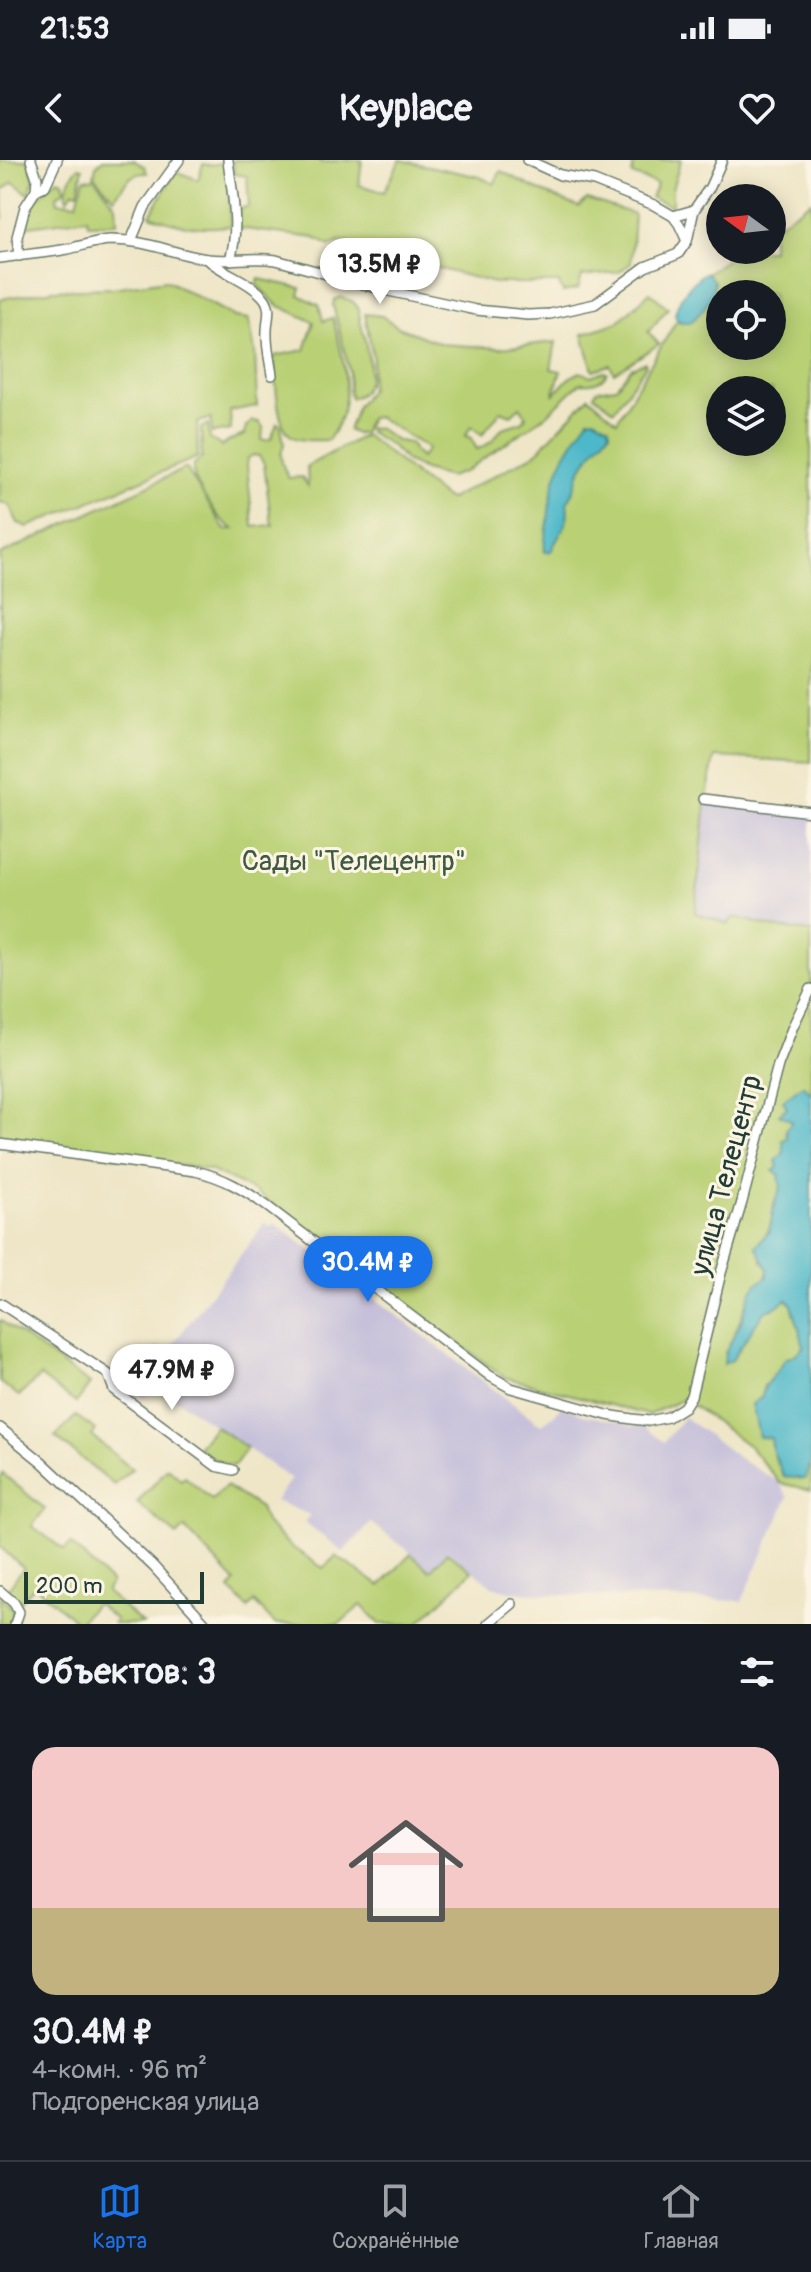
<!DOCTYPE html>
<html lang="ru">
<meta charset="utf-8">
<style>
:root{--surface:#171b24;--page:#242831;--text:#f1f3f6;--muted:#9ea1a6;--line:#363941;--accent:#1a73e8}
body{margin:0;font-family:Pangolin,sans-serif;background:var(--page);color:var(--text);height:100vh;display:flex;flex-direction:column;font-size:30px;white-space:nowrap}
*{box-sizing:border-box;margin:0}
p{font-size:26px;color:var(--muted)}
.icon{flex:none;width:44px;height:44px;fill:none;stroke:currentColor;stroke-width:2;stroke-linecap:round;stroke-linejoin:round}
.map{position:relative;height:1464px;overflow:hidden}
.sheet{display:flex;flex-direction:column;background:var(--surface);flex:1}
.sheet>*{flex:none}
.needle{width:52px;rotate:285deg}
.controls{position:absolute;left:706px;top:24px;display:grid;gap:16px}
.controls a{display:grid;place-items:center;width:80px;height:80px;border-radius:50%;background:var(--surface);box-shadow:0 4px 20px #0003;font-size:40px}
.scale{position:absolute;left:24px;bottom:20px;width:180px;box-sizing:border-box;padding-left:8px;border:4px solid #1f3d34;border-top:0;font-size:22px;line-height:28px;white-space:nowrap;color:#1f3d34;-webkit-text-stroke:6px #fcf5e5;paint-order:stroke}
.price{position:absolute;translate:-50% -68px;padding:0 18px;border-radius:28px;background:#fff;color:#222;font-size:26px;line-height:52px;filter:drop-shadow(0 2px 4px #0008)}
.price::after{content:'';position:absolute;left:50%;top:48px;width:24px;height:18px;margin-left:-12px;background:inherit;clip-path:polygon(0 0,100% 0,50% 100%)}
.price.active{background:var(--accent);color:#fff}
ul{padding:0;list-style:none}
li{display:grid;align-content:center;gap:16px;height:424px;padding:0 32px}
li+li{border-top:2px solid var(--line)}
li span{display:grid;place-items:center;height:248px;border-radius:24px;color:#555}
li>.icon{margin-inline-start:auto}
span .icon{width:144px;height:144px;fill:#fffc;stroke-width:1}
li b{font-size:34px}
h2{display:flex;justify-content:space-between;align-items:center;height:96px;padding:0 32px;font-size:34px}
.status{display:flex;justify-content:space-between;align-items:center;height:56px;padding:0 40px;background:var(--surface);direction:ltr}
.status svg{height:22px;fill:currentColor}
header{display:flex;justify-content:space-between;align-items:center;height:104px;padding:0 32px;background:var(--surface);font-size:36px;font-weight:700}
.tabs{display:flex;justify-content:space-around;align-items:center;height:112px;border-top:2px solid var(--line);background:var(--surface);font-size:22px;color:var(--muted)}
.tabs a{display:grid;justify-items:center;gap:4px}
.tabs .active{color:var(--accent)}
.map>svg:first-child{display:block}
.industrial{fill:#c6c0da}
.green{fill:#b9d075;stroke:#6c8654;stroke-width:2;fill-rule:evenodd}
.water{fill:#4db8c9;stroke:#367a7e;stroke-width:2}
.lines{fill:none;stroke-linecap:round;stroke-linejoin:round}
.minor-casing{stroke:#687868;stroke-width:12}
.minor{stroke:#fff;stroke-width:9}
.labels{text-anchor:middle;stroke-width:6;stroke-linejoin:round;paint-order:stroke}
.park-label{font-size:28px;fill:#3e5a41;stroke:#fcf5e5}
.street-label{font-size:28px;fill:#1f3d34;stroke:#fcf5e5}
</style>
<div class="status"><b>21:53</b><svg viewBox="0 0 49 12"><path d="M0 12V9h3v3zM5 12V6h3v6zM10 12V3h3v9zM15 12V0h3v12zM26 1h20v11H26zM47 4h2v5h-2z"/></svg></div>
<header><svg class="icon" aria-label="back" viewBox="0 0 24 24"><path d="M15 5l-7 7 7 7"/></svg>Keyplace<svg class="icon" aria-label="heart" viewBox="0 0 24 24"><path d="M12 20l-8-8c-3-5 5-10 8-4 3-6 11-1 8 4z"/></svg></header>
<div class="map">
<svg width="811" height="1464" viewBox="0 0 811 1464">
<rect width="100%" height="100%" fill="#fcf5e5"/>
<filter id="ink" filterUnits="userSpaceOnUse"><feTurbulence type="fractalNoise" baseFrequency=".0125" numOctaves="2"/><feDisplacementMap in="SourceGraphic" scale="16" xChannelSelector="R" yChannelSelector="G"/><feConvolveMatrix kernelMatrix="1 2 1 2 8 2 1 2 1" color-interpolation-filters="sRGB"/></filter>
<filter id="wash" filterUnits="userSpaceOnUse"><feTurbulence type="fractalNoise" baseFrequency=".006" numOctaves="4" result="noise"/><feDisplacementMap in="SourceGraphic" scale="32" xChannelSelector="R" yChannelSelector="G"/><feGaussianBlur stdDeviation="1.8" result="paint"/><feColorMatrix in="noise" values="0 0 0 0 0 0 0 0 0 0 0 0 0 0 0 0 0 1.4 0 .05"/><feComposite in="paint" operator="in"/></filter>
<g filter="url(#wash)">
<rect width="100%" height="100%" fill="#efe6c8"/>
<g class="industrial">
<path d="M 706,642 L 811,656 L 811,772 L 772,767 L 735,758 L 728,764 L 695,753 Z"/>
<path d="M 265,1063 L 270,1066 L 276,1064 L 308,1088 L 541,1265 L 555,1254 L 561,1246 L 573,1249 L 582,1255 L 621,1262 L 630,1266 L 642,1265 L 664,1282 L 684,1257 L 743,1301 L 780,1323 L 788,1337 L 742,1441 L 543,1434 L 510,1431 L 492,1426 L 447,1390 L 430,1411 L 413,1394 L 371,1363 L 343,1392 L 304,1362 L 310,1355 L 275,1341 L 291,1319 L 162,1229 L 158,1223 L 160,1217 L 139,1209 L 157,1186 L 167,1192 Z"/>
<path d="M 121,1208 L 152,1228 L 145,1238 L 112,1217 Z"/>
</g>
<g class="green">
<path d="M 0,0 L 29,0 L 34,19 L 29,34 L 13,22 L 3,30 L 3,58 L 0,59 Z"/>
<path d="M 103,0 L 133,0 L 145,7 L 147,13 C 128,12 125,26 114,38 L 94,16 L 96,6 Z"/>
<path d="M 233,0 L 320,0 L 321,3 L 340,0 L 362,0 L 359,25 L 384,32 L 400,0 L 480,17 L 494,24 L 501,11 L 542,32 L 579,47 L 587,39 L 634,54 L 631,103 L 619,112 L 582,116 L 578,129 L 563,132 L 559,123 L 494,123 L 414,102 L 415,93 L 382,86 L 378,93 L 342,81 L 330,86 L 315,78 L 238,68 L 237,50 L 249,46 L 247,16 L 234,14 Z"/>
<path d="M 622,0 L 681,0 L 672,29 L 672,46 L 651,38 L 657,24 L 632,15 L 634,3 Z"/>
<path d="M 225,2 L 229,28 L 230,66 C 198,69 181,67 150,55 L 176,11 L 198,20 L 203,4 L 211,5 Z"/>
<path d="M 79,7 L 83,8 L 78,32 L 73,31 L 68,39 C 63,28 71,15 79,7 Z"/>
<path d="M 95,18 L 116,46 L 117,63 L 88,64 L 87,58 L 22,67 C 27,45 41,33 58,19 L 63,21 L 65,29 L 57,36 L 58,42 L 77,43 L 84,19 Z"/>
<path d="M 811,41 L 811,602 L 714,597 L 706,643 L 695,753 L 728,764 L 734,757 L 772,767 L 811,772 L 811,933 L 807,929 L 786,943 L 788,948 L 782,951 L 792,960 L 784,992 L 780,997 C 778,1007 782,1020 781,1028 C 780,1032 777,1036 775,1040 C 770,1058 775,1066 760,1081 L 762,1100 L 768,1109 L 766,1117 C 744,1133 741,1169 725,1193 L 732,1200 L 764,1151 L 773,1149 L 786,1139 L 792,1145 L 804,1186 L 797,1194 L 785,1199 L 782,1207 L 763,1227 L 773,1292 L 777,1304 L 807,1311 L 811,1301 L 811,1330 L 780,1323 L 749,1286 L 684,1239 L 648,1255 L 504,1217 L 254,1031 L 210,1010 L 0,980 L 0,395 L 186,308 L 225,370 L 234,369 C 219,362 191,322 193,305 L 202,298 L 201,268 L 208,264 L 210,279 L 222,286 L 229,281 L 244,275 L 246,267 L 252,261 L 259,262 L 263,267 L 262,280 L 268,280 L 272,277 L 277,263 L 281,266 L 284,284 L 281,294 L 282,303 L 288,318 L 302,317 L 308,326 L 307,306 L 365,275 L 448,340 L 535,294 L 589,237 L 617,261 L 703,116 L 740,90 L 772,90 L 772,68 ZM 720,134 L 772,134 L 772,186 L 720,186 ZM 720,230 L 772,230 L 772,282 L 720,282 ZM 253,295 L 259,296 L 264,304 L 271,360 L 273,365 L 253,367 L 247,305 L 248,298 Z"/>
<path d="M 259,119 L 301,128 L 299,135 L 319,145 L 323,161 L 333,158 C 343,202 358,241 328,280 C 317,280 300,282 291,276 C 275,264 276,216 274,196 L 305,190 L 314,162 L 277,145 L 257,125 Z"/>
<path d="M 166,120 L 235,157 L 249,159 L 255,192 L 257,246 L 230,251 L 231,270 L 212,273 L 211,258 L 197,263 L 198,297 L 28,367 L 18,363 L 9,345 L 0,342 L 0,139 L 53,130 L 112,128 Z"/>
<path d="M 650,132 L 668,148 L 648,172 L 659,184 L 614,213 L 610,205 L 593,210 L 583,174 L 618,162 Z"/>
<path d="M 340,137 L 352,141 L 357,146 C 360,152 359,157 361,164 C 366,184 381,232 351,238 L 349,232 L 349,210 L 333,145 L 334,140 Z"/>
<path d="M 365,154 L 382,156 L 398,167 L 442,184 L 500,188 L 556,182 L 551,209 L 561,211 L 553,235 L 569,218 L 580,212 L 591,216 L 604,211 L 607,212 C 602,223 590,224 580,223 L 547,255 L 464,312 L 449,317 L 424,310 L 406,301 L 393,287 L 368,271 L 368,268 C 383,265 385,277 398,281 C 403,282 407,282 411,284 L 413,290 L 421,298 L 428,289 L 378,257 L 370,258 L 363,273 L 356,274 L 348,270 L 358,245 L 370,230 L 373,198 ZM 520,247 L 526,256 L 522,262 L 502,268 C 496,277 489,286 477,289 L 470,277 L 465,277 L 471,266 L 482,275 L 501,251 L 511,255 Z"/>
<path d="M 645,202 L 646,205 L 614,250 L 594,235 L 597,230 L 616,227 L 631,208 Z"/>
<path d="M 0,1160 L 90,1224 L 76,1243 L 40,1216 L 19,1236 L 0,1222 Z"/>
<path d="M 76,1256 L 96,1270 L 92,1276 L 132,1309 L 114,1325 L 55,1277 Z"/>
<path d="M 215,1266 L 247,1288 L 234,1306 L 218,1303 L 198,1287 Z"/>
<path d="M 168,1308 L 181,1320 L 185,1317 L 212,1340 L 226,1326 L 260,1348 L 265,1362 L 289,1385 L 323,1408 L 336,1396 L 380,1426 L 411,1394 L 430,1411 L 447,1392 L 472,1411 L 418,1464 L 380,1464 L 361,1445 L 339,1464 L 275,1464 L 254,1442 L 248,1448 L 230,1429 L 235,1422 L 185,1368 L 177,1376 L 137,1343 Z"/>
<path d="M 3,1314 L 45,1349 L 32,1366 L 64,1390 L 71,1384 L 111,1423 L 106,1432 L 143,1464 L 113,1464 L 116,1460 L 96,1443 L 78,1463 L 35,1426 L 20,1442 L 6,1431 L 24,1408 L 0,1387 L 0,1318 Z"/>
<path d="M 0,1435 L 13,1450 L 11,1464 L 0,1464 Z"/>
</g>
<g class="water">
<path d="M 706,112 L 714,121 C 714,138 703,151 691,162 L 680,162 L 675,156 C 677,138 691,122 706,112 Z"/>
<path d="M 594,258 L 609,266 L 610,272 C 599,284 586,298 579,314 C 575,324 574,334 567,343 C 571,363 559,374 551,391 L 545,392 C 543,381 547,372 548,361 C 552,314 561,297 589,259 Z"/>
<path d="M 803,925 L 811,933 L 811,1301 L 806,1319 L 784,1317 L 773,1292 L 771,1278 L 759,1277 L 752,1244 L 762,1237 C 763,1221 779,1214 785,1199 L 796,1194 L 804,1186 L 792,1145 L 787,1139 L 772,1149 L 764,1152 L 732,1200 L 724,1204 L 725,1193 L 740,1164 L 751,1132 L 757,1124 L 767,1117 L 768,1109 L 756,1086 L 769,1072 L 776,1039 L 781,1027 L 779,1014 L 773,1011 L 778,1007 L 776,1001 L 784,992 L 783,980 L 787,978 L 786,970 L 792,961 L 779,954 L 787,948 L 783,940 Z"/>
</g>
</g>
<g filter="url(#ink)">
<g class="lines">
<g class="minor-casing">
<g id="minor">
<path d="M 31,0 L 37,18 L 36,30"/>
<path d="M 228,0 C 232,33 240,67 230,100"/>
<path d="M 527,0 L 560,15 L 594,21 L 654,45 L 673,56 L 679,64 L 687,81"/>
<path d="M 673,56 L 694,50 L 710,27 L 722,0"/>
<path d="M 131,81 L 145,47 L 179,0"/>
<path d="M 19,96 L 17,77 L 25,47 L 36,30 L 45,26 L 57,0"/>
<path d="M 0,98 C 23,95 45,93 68,89 C 82,86 95,81 110,80 C 148,80 173,94 207,99 C 230,102 253,96 276,100 L 384,130 L 476,150 L 528,155 L 550,154 L 595,144 L 645,107 L 678,94 L 687,81 L 694,50"/>
<path d="M 207,99 C 224,114 251,121 265,139 C 272,149 267,160 267,170 C 266,185 270,201 272,215"/>
<path d="M 703,639 L 811,652"/>
<path d="M 0,984 L 195,1011 C 223,1017 245,1030 268,1047 L 490,1216 L 511,1228 L 607,1255 L 632,1259 L 649,1261 L 668,1257 L 684,1247 L 691,1236 L 721,1113 L 742,1042 L 778,905 L 793,866 L 811,829"/>
<path d="M 0,1143 L 108,1214 L 114,1230 L 216,1306 L 233,1310"/>
<path d="M 0,1268 L 42,1302 L 153,1406 L 206,1464"/>
<path d="M 0,1431 L 14,1443 L 19,1452 L 15,1464"/>
<path d="M 488,1464 L 512,1444"/>
</g>
</g>
<use href="#minor" class="minor"/>
</g>
</g>
<g class="labels">
<g class="park-label">
<text x="354" y="710">Сады "Телецентр"</text>
</g>
<g class="street-label">
<text transform="translate(725 1015) rotate(-75)" y="10">улица Телецентр</text>
</g>
</g>
</svg>
<div class="controls">
<a><svg class="needle" viewBox="-14 -14 28 28"><path d="M0-13l5 13h-10z" fill="#e53935"/><path d="M0 13l5-13h-10z" fill="#9ea1a6"/></svg></a>
<a><svg class="icon" aria-label="locate" viewBox="0 0 24 24"><circle cx="12" cy="12" r="6"/><path d="M12 2v4M12 18v4M2 12h4M18 12h4"/></svg></a>
<a><svg class="icon" aria-label="layers" viewBox="0 0 24 24"><path d="M12 4l9 5-9 5-9-5zM3 14l9 5 9-5"/></svg></a>
</div>
<div class="scale">200 m</div>
<b class="price" style="left:380px;top:146px">13.5M ₽</b>
<b class="price active" style="left:368px;top:1144px">30.4M ₽</b>
<b class="price" style="left:172px;top:1252px">47.9M ₽</b>
</div>
<section class="sheet">
<h2>Объектов: 3<svg class="icon" aria-label="filters" viewBox="0 0 24 24"><path d="M4 7h16M4 17h16"/><circle cx="9" cy="7" r="2"/><circle cx="15" cy="17" r="2"/></svg></h2>
<ul>
<li><span style="background:linear-gradient(#f6c9c9 65%,#c2b280 0)"><svg class="icon" aria-label="home" viewBox="0 0 24 24"><path d="M3 11l9-7 9 7M6 9v11h12V9"/></svg></span><div><b>30.4M ₽</b><p>4-комн. · 96 m²</p><p>Подгоренская улица</p></div></li>
</ul>
</section>
<nav class="tabs">
<a class="active"><svg class="icon" aria-label="map" viewBox="0 0 24 24"><path d="M3 6l6-2 6 2 6-2v14l-6 2-6-2-6 2zM9 4v14M15 6v14"/></svg>Карта</a>
<a><svg class="icon" aria-label="saved" viewBox="0 0 24 24"><path d="M7 4h10v16l-5-4-5 4z"/></svg>Сохранённые</a>
<a><svg class="icon" aria-label="home" viewBox="0 0 24 24"><path d="M3 11l9-7 9 7M6 9v11h12V9"/></svg>Главная</a>
</nav>
